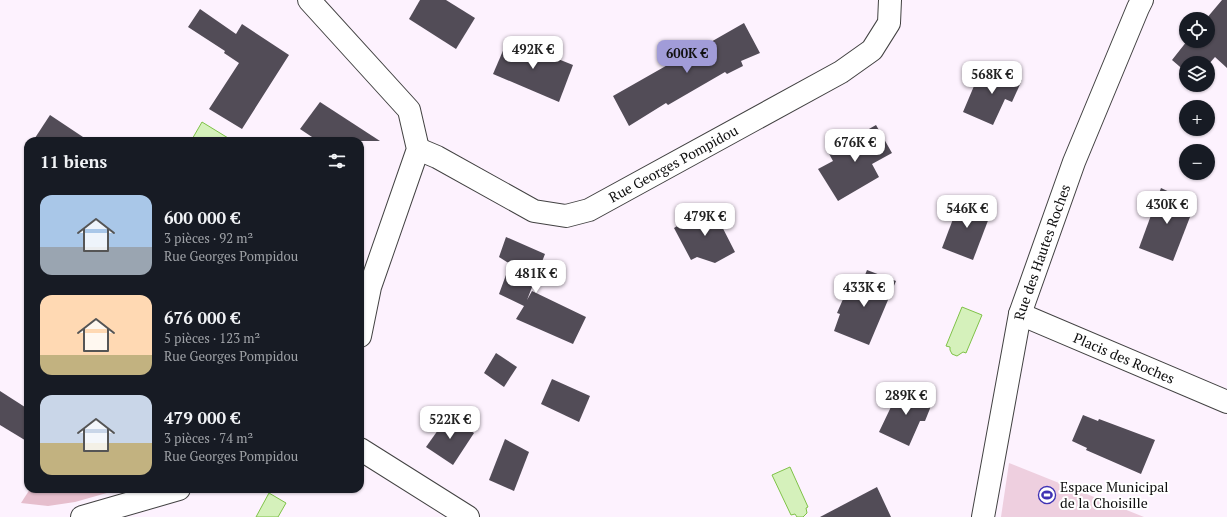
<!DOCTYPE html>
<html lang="fr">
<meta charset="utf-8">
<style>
:root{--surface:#171b24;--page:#20242c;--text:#f1f3f6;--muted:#9ea1a6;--accent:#a19cd8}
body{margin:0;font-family:"PT Serif",serif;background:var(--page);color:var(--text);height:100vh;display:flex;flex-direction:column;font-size:15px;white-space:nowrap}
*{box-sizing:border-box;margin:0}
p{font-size:13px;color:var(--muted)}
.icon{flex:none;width:22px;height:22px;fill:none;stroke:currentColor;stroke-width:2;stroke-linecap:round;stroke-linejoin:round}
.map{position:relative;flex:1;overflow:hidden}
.drawer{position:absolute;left:24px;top:137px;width:340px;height:356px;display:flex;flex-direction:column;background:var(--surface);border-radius:12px;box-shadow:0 1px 3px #0004}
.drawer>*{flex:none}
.fabs{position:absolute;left:1179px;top:12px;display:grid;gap:8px}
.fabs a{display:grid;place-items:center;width:36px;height:36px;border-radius:50%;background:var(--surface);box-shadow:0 1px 3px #0004;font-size:20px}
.price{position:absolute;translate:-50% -34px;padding:0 9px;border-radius:8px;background:#fff;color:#222;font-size:13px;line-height:26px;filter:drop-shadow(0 1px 2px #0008)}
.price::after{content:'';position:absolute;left:50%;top:24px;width:12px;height:9px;margin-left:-6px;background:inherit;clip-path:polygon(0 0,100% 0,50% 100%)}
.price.active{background:var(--accent);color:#111}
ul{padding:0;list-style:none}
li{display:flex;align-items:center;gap:12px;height:100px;padding:0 16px}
li span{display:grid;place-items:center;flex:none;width:112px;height:80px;border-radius:12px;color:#555}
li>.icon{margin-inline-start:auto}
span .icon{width:48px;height:48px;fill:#fffc;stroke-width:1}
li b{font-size:17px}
h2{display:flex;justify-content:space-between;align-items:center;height:48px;padding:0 16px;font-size:17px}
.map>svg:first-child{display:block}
.green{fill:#e6becd}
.pitch{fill:#eecfdf}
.water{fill:#d5f1bb;stroke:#7fc248}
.building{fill:#524c57}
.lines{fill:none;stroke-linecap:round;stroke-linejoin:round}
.minor-casing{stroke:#424242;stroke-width:24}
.minor{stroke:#fff;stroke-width:22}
.labels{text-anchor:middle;stroke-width:4;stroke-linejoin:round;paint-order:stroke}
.street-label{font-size:14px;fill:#0f0f0f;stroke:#fff}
.poi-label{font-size:14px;fill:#0f0f0f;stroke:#fff;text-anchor:start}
</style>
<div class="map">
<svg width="1227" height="517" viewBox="0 0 1227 517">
<rect width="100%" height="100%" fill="#fdf2fe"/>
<path class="green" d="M 30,489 L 121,489 L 75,502 L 48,506 L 21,503 Z"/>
<path class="pitch" d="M 1009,463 L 1144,517 L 1001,517 Z"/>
<g class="water">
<path d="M 202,122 L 233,141 L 191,141 Z"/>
<path d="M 962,307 L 982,315 L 966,353 L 963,352 L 957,356 L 952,354 L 950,350 L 950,347 L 946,346 Z"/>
<path d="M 790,467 L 808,507 L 806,508 L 807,513 L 803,517 L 797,517 L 795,514 L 791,515 L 772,475 Z"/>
<path d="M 269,493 L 286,503 L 278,517 L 256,517 Z"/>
</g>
<g class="building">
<path d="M 420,0 L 446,0 L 475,18 L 456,49 L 409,19 Z"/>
<path d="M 1222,0 L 1227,0 L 1227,68 L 1215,57 L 1208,65 L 1208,63 L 1186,63 L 1186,72 L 1172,60 L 1187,41 L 1208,41 L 1208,19 L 1206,19 Z"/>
<path d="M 200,9 L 236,34 L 242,24 L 289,55 L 242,129 L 209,109 L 239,63 L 224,53 L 225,51 L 188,27 Z"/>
<path d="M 744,23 L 760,53 L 741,61 L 743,66 L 727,74 L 725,72 L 668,105 L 666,103 L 629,126 L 613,96 L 708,42 L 709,43 Z"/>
<path d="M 508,39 L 573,65 L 559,102 L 493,74 Z"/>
<path d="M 988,66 L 1022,80 L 1012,102 L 1005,99 L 993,125 L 963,112 L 974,86 L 980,87 Z"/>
<path d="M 320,102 L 380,141 L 318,141 L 300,129 Z"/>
<path d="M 50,115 L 89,141 L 33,141 Z"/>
<path d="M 876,125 L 892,153 L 872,164 L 879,177 L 838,201 L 818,169 L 833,161 L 828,152 Z"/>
<path d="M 1161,188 L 1195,204 L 1173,261 L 1139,248 Z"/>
<path d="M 961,198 L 992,210 L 973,260 L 942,248 Z"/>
<path d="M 711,205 L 735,252 L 715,263 L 697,257 L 691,260 L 674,228 Z"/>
<path d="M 506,237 L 545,254 L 527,300 L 532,291 L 586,317 L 573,344 L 516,319 L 524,306 L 499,294 L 510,264 L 499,257 Z"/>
<path d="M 867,270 L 896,281 L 869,345 L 834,331 L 840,314 L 837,313 L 847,290 L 857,295 Z"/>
<path d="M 496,353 L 517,367 L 504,387 L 484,373 Z"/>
<path d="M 552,379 L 590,396 L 579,422 L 541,404 Z"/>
<path d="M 900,388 L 933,401 L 925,421 L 920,421 L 909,446 L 879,432 Z"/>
<path d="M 0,391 L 28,409 L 28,442 L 0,425 Z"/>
<path d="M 1083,415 L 1098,421 L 1099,419 L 1155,440 L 1141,474 L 1086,450 L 1087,448 L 1072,441 Z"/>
<path d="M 448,416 L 474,433 L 453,465 L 426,447 Z"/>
<path d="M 505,439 L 529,452 L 514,491 L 489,480 Z"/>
<path d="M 877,487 L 891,517 L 820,517 Z"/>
</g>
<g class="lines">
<g class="minor-casing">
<g id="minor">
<path d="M 309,0 L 409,110 L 418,149 L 370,287 L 360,336"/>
<path id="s1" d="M 418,149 L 437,157 L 534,211 L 566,216 L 589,210 L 841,72 L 872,50 L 889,23 L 890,0"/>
<path id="s2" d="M 1020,314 L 1227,402"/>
<path d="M 360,449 L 468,517"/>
<path d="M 82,517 L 179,489"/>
<path id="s3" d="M 983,517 L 1020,314 L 1074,162 L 1138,8 L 1142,0"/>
</g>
</g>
<use href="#minor" class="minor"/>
</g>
<defs>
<g id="stadium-ring" transform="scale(0.9)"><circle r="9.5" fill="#fff" stroke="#3f32b4" stroke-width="1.5"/><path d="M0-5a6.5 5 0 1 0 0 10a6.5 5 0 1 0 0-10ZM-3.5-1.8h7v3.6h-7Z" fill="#3f32b4"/></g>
</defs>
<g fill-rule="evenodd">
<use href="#stadium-ring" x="1047" y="495"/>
</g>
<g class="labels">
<g class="street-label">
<text dy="5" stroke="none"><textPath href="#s1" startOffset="284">Rue Georges Pompidou</textPath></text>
<text dy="5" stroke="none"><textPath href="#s3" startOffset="272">Rue des Hautes Roches</textPath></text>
<text dy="5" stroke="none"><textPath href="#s2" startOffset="113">Placis des Roches</textPath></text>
</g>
<g class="poi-label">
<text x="1060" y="492">Espace Municipal<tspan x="1060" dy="16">de la Choisille</tspan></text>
</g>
</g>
</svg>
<div class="fabs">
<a><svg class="icon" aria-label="locate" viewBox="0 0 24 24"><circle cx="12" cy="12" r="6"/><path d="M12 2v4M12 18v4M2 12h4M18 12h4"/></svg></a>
<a><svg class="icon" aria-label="layers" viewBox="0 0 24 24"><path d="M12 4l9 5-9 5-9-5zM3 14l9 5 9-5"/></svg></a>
<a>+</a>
<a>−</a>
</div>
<b class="price" style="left:533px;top:70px">492K €</b>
<b class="price active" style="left:687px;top:74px">600K €</b>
<b class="price" style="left:992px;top:95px">568K €</b>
<b class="price" style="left:855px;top:163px">676K €</b>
<b class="price" style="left:1167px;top:225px">430K €</b>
<b class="price" style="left:967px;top:229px">546K €</b>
<b class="price" style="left:705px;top:237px">479K €</b>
<b class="price" style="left:536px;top:294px">481K €</b>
<b class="price" style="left:864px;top:308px">433K €</b>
<b class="price" style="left:906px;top:416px">289K €</b>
<b class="price" style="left:450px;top:440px">522K €</b>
<section class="drawer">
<h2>11 biens<svg class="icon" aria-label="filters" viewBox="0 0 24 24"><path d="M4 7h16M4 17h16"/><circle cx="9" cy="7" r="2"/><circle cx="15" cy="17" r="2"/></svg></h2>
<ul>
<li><span style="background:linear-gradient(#a9c7e8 65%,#9aa5b1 0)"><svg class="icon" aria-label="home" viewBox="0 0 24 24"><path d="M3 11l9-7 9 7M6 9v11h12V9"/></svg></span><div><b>600 000 €</b><p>3 pièces · 92 m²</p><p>Rue Georges Pompidou</p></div></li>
<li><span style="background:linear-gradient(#ffd9b3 75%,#c2b280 0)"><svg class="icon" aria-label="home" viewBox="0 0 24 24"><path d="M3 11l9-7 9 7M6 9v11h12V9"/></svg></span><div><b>676 000 €</b><p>5 pièces · 123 m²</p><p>Rue Georges Pompidou</p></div></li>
<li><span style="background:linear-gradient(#c9d6e8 60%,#c2b280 0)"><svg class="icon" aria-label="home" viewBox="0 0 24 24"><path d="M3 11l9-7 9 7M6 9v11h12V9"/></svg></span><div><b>479 000 €</b><p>3 pièces · 74 m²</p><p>Rue Georges Pompidou</p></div></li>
</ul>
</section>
</div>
